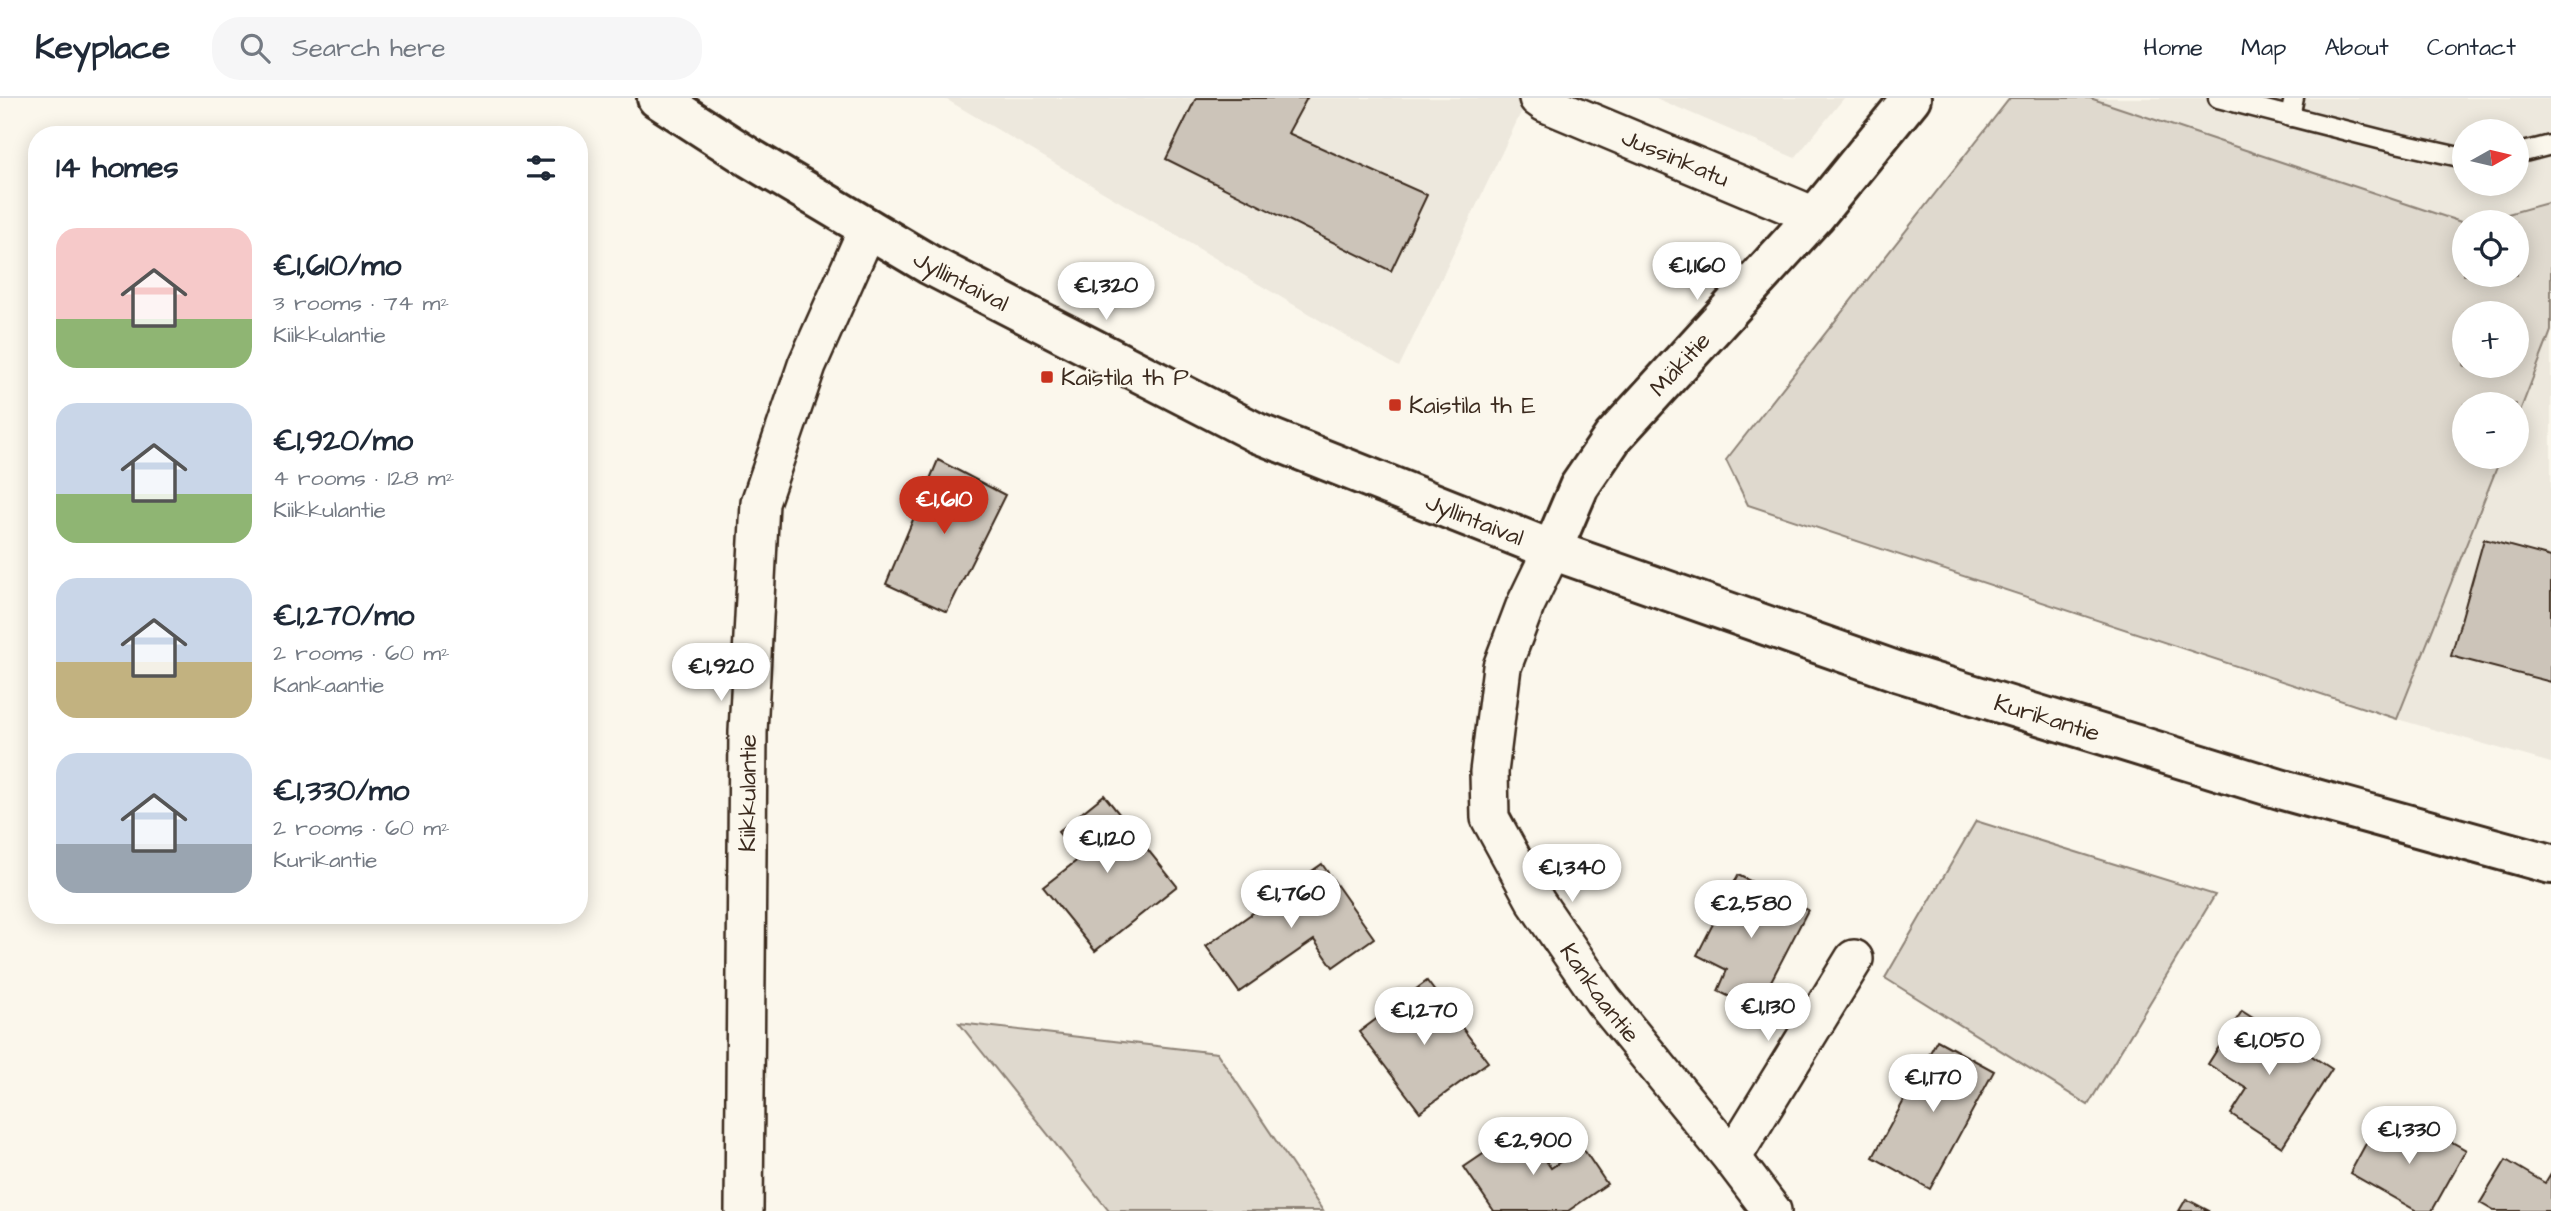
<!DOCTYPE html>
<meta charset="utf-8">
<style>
:root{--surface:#fff;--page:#f6f6f7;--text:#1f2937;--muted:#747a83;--line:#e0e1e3;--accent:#c8321e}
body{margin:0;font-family:"Architects Daughter",sans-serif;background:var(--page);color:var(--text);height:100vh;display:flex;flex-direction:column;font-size:26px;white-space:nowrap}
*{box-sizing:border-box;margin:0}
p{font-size:23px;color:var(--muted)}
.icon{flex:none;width:38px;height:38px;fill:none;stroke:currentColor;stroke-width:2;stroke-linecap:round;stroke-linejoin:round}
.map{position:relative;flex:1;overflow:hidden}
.side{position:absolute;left:28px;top:28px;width:560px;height:798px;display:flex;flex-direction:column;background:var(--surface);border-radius:28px;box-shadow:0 4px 18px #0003}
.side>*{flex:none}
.needle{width:46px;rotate:82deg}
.tools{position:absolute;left:2452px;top:21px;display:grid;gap:14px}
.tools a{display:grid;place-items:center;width:77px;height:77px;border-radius:50%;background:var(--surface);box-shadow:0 4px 18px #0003;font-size:35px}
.price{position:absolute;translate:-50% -60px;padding:0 16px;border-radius:24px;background:#fff;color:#222;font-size:23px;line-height:46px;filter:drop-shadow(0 2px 4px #0008)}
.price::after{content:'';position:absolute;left:50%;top:42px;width:21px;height:16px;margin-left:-10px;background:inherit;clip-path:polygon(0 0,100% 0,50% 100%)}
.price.current{background:var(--accent);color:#fff}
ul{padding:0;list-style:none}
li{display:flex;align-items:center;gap:21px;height:175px;padding:0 28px}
li span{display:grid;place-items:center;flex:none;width:196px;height:140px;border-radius:21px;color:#555}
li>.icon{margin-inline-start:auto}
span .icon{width:84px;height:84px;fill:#fffc;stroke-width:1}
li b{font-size:30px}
h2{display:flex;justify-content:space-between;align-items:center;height:84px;padding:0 28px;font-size:30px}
header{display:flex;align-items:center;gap:42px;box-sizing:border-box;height:98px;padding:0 35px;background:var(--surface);border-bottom:2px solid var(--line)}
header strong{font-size:33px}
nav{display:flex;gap:38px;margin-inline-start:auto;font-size:24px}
.search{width:490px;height:63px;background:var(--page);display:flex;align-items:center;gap:18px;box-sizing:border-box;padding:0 24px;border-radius:28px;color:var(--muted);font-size:26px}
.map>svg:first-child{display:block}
.built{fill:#ede8dd;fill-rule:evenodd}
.green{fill:#dfd9ce;stroke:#8d8276;stroke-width:2;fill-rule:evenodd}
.building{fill:#ccc4b9;stroke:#3b2a1e;stroke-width:2}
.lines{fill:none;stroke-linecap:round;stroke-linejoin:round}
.lane-casing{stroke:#3b2a1e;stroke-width:23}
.street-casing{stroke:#3b2a1e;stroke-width:42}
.secondary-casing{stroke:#3b2a1e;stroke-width:44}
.lane{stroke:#fbf7ec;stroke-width:18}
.street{stroke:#fbf7ec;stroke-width:37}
.secondary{stroke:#fbf7ec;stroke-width:38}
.poi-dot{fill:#c8321e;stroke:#fbf7ec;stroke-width:2.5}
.labels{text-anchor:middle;stroke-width:5;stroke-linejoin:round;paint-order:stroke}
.street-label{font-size:24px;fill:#3b2a1e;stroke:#fbf7ec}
.poi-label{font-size:24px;fill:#3b2a1e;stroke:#fbf7ec;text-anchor:start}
</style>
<header>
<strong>Keyplace</strong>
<div class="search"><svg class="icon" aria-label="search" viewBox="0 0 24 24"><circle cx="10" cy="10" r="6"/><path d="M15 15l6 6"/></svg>Search here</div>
<nav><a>Home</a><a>Map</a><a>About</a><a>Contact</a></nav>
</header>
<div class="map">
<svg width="2551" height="1113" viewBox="0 0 2551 1113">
<rect width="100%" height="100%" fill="#fbf7ec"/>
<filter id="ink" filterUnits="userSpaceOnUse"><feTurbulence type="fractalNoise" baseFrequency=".0143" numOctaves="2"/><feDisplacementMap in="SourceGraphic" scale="14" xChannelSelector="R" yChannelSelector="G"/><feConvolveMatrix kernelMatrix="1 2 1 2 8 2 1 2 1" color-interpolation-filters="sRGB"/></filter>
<g filter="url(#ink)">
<g class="built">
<path d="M 944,0 L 1528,0 L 1399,269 Z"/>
<path d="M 1656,0 L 1844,0 L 1795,60 Z"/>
<path d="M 2091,0 L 2551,0 L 2551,104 L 2479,124 L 2464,125 ZM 2464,33 L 2516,33 L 2516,86 L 2464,86 Z"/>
<path d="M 2551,233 L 2551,665 L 2397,621 L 2501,359 L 2516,359 L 2517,321 Z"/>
</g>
<g class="green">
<path d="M 2010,0 L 2090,0 L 2464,125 L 2464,177 L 2516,177 L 2516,124 L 2479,124 L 2551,104 L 2551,233 L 2517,321 L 2516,306 L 2464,306 L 2464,359 L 2501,359 L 2397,621 L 1748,407 L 1726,362 ZM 2464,215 L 2516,215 L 2516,268 L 2464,268 Z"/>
<path d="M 1976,723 L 2215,797 L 2088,1007 L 1885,880 Z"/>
<path d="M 959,925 L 1217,955 L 1323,1113 L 1109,1113 Z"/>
</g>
<g class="building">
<path d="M 1196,0 L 1307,0 L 1288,35 L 1427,97 L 1391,173 L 1166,61 Z"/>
<path d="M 938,362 L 1005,397 L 947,514 L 886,486 Z"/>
<path d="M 2484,441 L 2551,459 L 2551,584 L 2451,558 Z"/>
<path d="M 1104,697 L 1177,788 L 1095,853 L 1043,789 L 1080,760 L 1058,734 Z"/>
<path d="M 1322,766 L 1374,840 L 1333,869 L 1314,842 L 1239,894 L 1206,848 Z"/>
<path d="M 1738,777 L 1808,812 L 1756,912 L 1718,893 L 1727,872 L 1697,857 Z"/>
<path d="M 1427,883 L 1488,964 L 1420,1014 L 1359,934 Z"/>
<path d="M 2242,913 L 2332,971 L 2282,1049 L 2231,1016 L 2247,991 L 2208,966 Z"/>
<path d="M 1937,942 L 1994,973 L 1930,1091 L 1873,1059 Z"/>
<path d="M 2418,1025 L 2466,1052 L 2432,1113 L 2417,1113 L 2350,1075 L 2376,1027 L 2407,1044 Z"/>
<path d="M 1523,1029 L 1551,1070 L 1582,1049 L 1607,1086 L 1568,1113 L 1494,1113 L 1464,1069 Z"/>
<path d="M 2506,1062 L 2545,1085 L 2551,1075 L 2551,1113 L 2494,1113 L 2480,1105 Z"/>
<path d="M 2186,1101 L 2209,1113 L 2179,1113 Z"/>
</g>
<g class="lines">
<g class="lane-casing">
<g id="lane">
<path d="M 2218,0 L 2383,42 L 2464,60"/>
<path d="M 2290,19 L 2294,0"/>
<path d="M 2516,56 L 2551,47"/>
</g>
</g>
<g class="street-casing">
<g id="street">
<path id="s1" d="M 1538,0 L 1545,5 L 1815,118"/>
<path id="s2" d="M 1552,452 L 1525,508 L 1502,569 L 1489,674 L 1490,720 L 1536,804 L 1603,902 L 1732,1060 L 1772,1113"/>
<path d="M 1732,1060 L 1854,861"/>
<path id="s3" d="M 744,1113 L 748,634 L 760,405 L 807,267 L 868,130"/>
</g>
</g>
<g class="secondary-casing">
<g id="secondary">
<path id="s4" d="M 657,0 L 750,60 L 930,167 L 1257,335 L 1552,452 L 1899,574 L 2283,692 L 2551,766"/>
<path id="s5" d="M 1552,452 L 1579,389 L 1613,339 L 1815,118 L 1911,0"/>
</g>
</g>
<use href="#lane" class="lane"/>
<use href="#street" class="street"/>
<use href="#secondary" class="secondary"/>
</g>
</g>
<g class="poi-dot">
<rect x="1040" y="272" width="14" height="14" rx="3.5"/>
<rect x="1388" y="300" width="14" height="14" rx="3.5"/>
</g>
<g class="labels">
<g class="street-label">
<text dy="8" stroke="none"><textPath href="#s1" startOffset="150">Jussinkatu</textPath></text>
<text dy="8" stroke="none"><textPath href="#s4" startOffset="355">Jyllintaival</textPath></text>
<text dy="8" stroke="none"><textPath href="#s5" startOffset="228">Mäkitie</textPath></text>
<text dy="8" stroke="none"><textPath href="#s4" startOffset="922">Jyllintaival</textPath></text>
<text dy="8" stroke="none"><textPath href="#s4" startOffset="1528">Kurikantie</textPath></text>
<text dy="8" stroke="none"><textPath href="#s3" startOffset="418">Kiikkulantie</textPath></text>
<text dy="8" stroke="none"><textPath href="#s2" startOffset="486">Kankaantie</textPath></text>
</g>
<g class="poi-label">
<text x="1061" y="287">Kaistila th P</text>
<text x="1409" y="315">Kaistila th E</text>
</g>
</g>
</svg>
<div class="tools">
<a><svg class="needle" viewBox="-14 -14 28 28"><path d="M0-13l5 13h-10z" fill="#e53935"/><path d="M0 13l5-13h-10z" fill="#747a83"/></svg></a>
<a><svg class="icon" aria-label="locate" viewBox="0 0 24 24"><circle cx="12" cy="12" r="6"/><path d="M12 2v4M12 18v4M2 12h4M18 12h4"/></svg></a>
<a>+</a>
<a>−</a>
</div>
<b class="price" style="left:1697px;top:204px">€1,160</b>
<b class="price" style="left:1106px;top:224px">€1,320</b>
<b class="price current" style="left:944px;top:438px">€1,610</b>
<b class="price" style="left:721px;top:605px">€1,920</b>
<b class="price" style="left:1107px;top:777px">€1,120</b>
<b class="price" style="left:1572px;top:806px">€1,340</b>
<b class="price" style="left:1291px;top:832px">€1,760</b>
<b class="price" style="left:1751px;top:842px">€2,580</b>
<b class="price" style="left:1768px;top:945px">€1,130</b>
<b class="price" style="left:1424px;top:949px">€1,270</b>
<b class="price" style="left:2269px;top:979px">€1,050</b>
<b class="price" style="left:1933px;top:1016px">€1,170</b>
<b class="price" style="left:2409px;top:1068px">€1,330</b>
<b class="price" style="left:1533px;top:1079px">€2,900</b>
<section class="side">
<h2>14 homes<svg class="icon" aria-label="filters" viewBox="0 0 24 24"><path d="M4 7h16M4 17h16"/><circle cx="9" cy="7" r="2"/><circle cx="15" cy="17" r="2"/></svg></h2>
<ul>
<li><span style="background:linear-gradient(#f6c9c9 65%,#8fb573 0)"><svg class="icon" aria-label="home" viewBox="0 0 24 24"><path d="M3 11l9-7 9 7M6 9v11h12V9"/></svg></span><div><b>€1,610/mo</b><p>3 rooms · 74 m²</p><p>Kiikkulantie</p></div></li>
<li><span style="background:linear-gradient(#c9d6e8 65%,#8fb573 0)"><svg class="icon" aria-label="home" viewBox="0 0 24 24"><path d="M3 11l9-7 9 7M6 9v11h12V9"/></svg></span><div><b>€1,920/mo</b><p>4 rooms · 128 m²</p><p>Kiikkulantie</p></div></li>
<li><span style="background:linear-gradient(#c9d6e8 60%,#c2b280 0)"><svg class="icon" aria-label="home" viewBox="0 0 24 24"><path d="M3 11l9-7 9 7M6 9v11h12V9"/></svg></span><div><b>€1,270/mo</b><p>2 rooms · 60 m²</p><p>Kankaantie</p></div></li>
<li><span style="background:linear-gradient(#c9d6e8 65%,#9aa5b1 0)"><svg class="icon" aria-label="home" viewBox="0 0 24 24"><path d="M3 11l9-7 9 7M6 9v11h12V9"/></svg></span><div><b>€1,330/mo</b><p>2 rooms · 60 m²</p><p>Kurikantie</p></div></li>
</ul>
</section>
</div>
